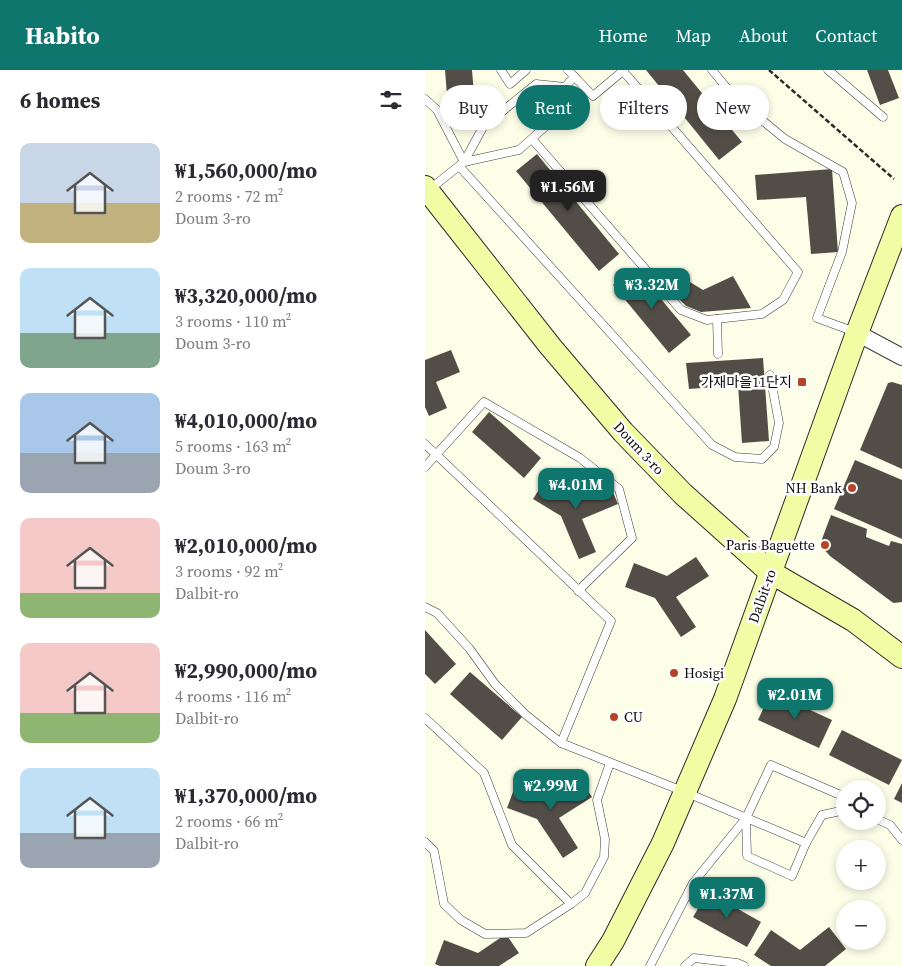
<!DOCTYPE html>
<meta charset="utf-8">
<style>
:root{--surface:#fff;--page:#f2f2f3;--text:#2b2b33;--muted:#7c7c81;--accent:#0f766e}
body{margin:0;font-family:"Source Serif 4","Noto Sans KR",serif;background:var(--page);color:var(--text);height:100vh;display:flex;flex-direction:column;font-size:19px;white-space:nowrap}
*{box-sizing:border-box;margin:0}
p{font-size:16px;color:var(--muted)}
.icon{flex:none;width:28px;height:28px;fill:none;stroke:currentColor;stroke-width:2;stroke-linecap:round;stroke-linejoin:round}
.map{position:relative;flex:1;overflow:hidden}
.panel{display:flex;flex-direction:column;background:var(--surface);width:425px}
.panel>*{flex:none}
.banner{position:absolute;left:15px;top:15px;width:386px;height:45px;display:flex;gap:10px}
.fabs{position:absolute;left:411px;top:710px;display:grid;gap:10px}
.fabs a{display:grid;place-items:center;width:50px;height:50px;border-radius:50%;background:var(--surface);box-shadow:0 2px 8px #0003;font-size:25px}
.price{position:absolute;translate:-50% -42px;padding:0 11px;border-radius:10px;background:var(--accent);color:#fff;font-size:16px;line-height:32px;filter:drop-shadow(0 1px 2px #0008)}
.price::after{content:'';position:absolute;left:50%;top:30px;width:15px;height:11px;margin-left:-8px;background:inherit;clip-path:polygon(0 0,100% 0,50% 100%)}
.price.selected{background:#222;color:#fff}
ul{padding:0;list-style:none}
li{display:flex;align-items:center;gap:15px;height:125px;padding:0 20px}
li span{display:grid;place-items:center;flex:none;width:140px;height:100px;border-radius:10px;color:#555}
li>.icon{margin-inline-start:auto}
span .icon{width:60px;height:60px;fill:#fffc;stroke-width:1}
li b{font-size:21px}
h2{display:flex;justify-content:space-between;align-items:center;height:60px;padding:0 20px;font-size:21px}
.pill{padding:0 18px;border-radius:22px;background:var(--surface);box-shadow:0 2px 8px #0003;font-size:18px;line-height:45px}
.pill.selected{background:var(--accent);color:#fff}
header{display:flex;align-items:center;gap:30px;box-sizing:border-box;height:70px;padding:0 25px;background:var(--accent);color:#fff}
header strong{font-size:24px}
nav{display:flex;gap:28px;margin-inline-start:auto;font-size:18px}
main{display:flex;flex:1;min-height:0}
.map>svg:first-child{display:block}
.building{fill:#524e47}
.lines{fill:none;stroke-linecap:round;stroke-linejoin:round}
.lane-casing{stroke:#3d3d3d;stroke-width:9}
.street-casing{stroke:#3d3d3d;stroke-width:18}
.secondary-casing{stroke:#2c2c2c;stroke-width:24}
.path{stroke:#2c2c2c;stroke-width:2.5;stroke-dasharray:5 2.5;stroke-linecap:butt}
.lane{stroke:#fff;stroke-width:8}
.street{stroke:#fff;stroke-width:16}
.secondary{stroke:#f1fda4;stroke-width:22}
.poi-dot{fill:#b54327;stroke:#fff;stroke-width:2}
.labels{text-anchor:middle;stroke-width:5;stroke-linejoin:round;paint-order:stroke}
.poi-label{font-size:14px;fill:#0a0a0a;stroke:#fff;text-anchor:end}
.street-label{font-size:14px;fill:#0a0a0a;stroke:#fff}
</style>
<header>
<strong>Habito</strong>
<nav><a>Home</a><a>Map</a><a>About</a><a>Contact</a></nav>
</header>
<main>
<section class="panel">
<h2>6 homes<svg class="icon" aria-label="filters" viewBox="0 0 24 24"><path d="M4 7h16M4 17h16"/><circle cx="9" cy="7" r="2"/><circle cx="15" cy="17" r="2"/></svg></h2>
<ul>
<li><span style="background:linear-gradient(#c9d6e8 60%,#c2b280 0)"><svg class="icon" aria-label="home" viewBox="0 0 24 24"><path d="M3 11l9-7 9 7M6 9v11h12V9"/></svg></span><div><b>₩1,560,000/mo</b><p>2 rooms · 72 m²</p><p>Doum 3-ro</p></div></li>
<li><span style="background:linear-gradient(#bfe0f5 65%,#7fa58c 0)"><svg class="icon" aria-label="home" viewBox="0 0 24 24"><path d="M3 11l9-7 9 7M6 9v11h12V9"/></svg></span><div><b>₩3,320,000/mo</b><p>3 rooms · 110 m²</p><p>Doum 3-ro</p></div></li>
<li><span style="background:linear-gradient(#a9c7e8 60%,#9aa5b1 0)"><svg class="icon" aria-label="home" viewBox="0 0 24 24"><path d="M3 11l9-7 9 7M6 9v11h12V9"/></svg></span><div><b>₩4,010,000/mo</b><p>5 rooms · 163 m²</p><p>Doum 3-ro</p></div></li>
<li><span style="background:linear-gradient(#f6c9c9 75%,#8fb573 0)"><svg class="icon" aria-label="home" viewBox="0 0 24 24"><path d="M3 11l9-7 9 7M6 9v11h12V9"/></svg></span><div><b>₩2,010,000/mo</b><p>3 rooms · 92 m²</p><p>Dalbit-ro</p></div></li>
<li><span style="background:linear-gradient(#f6c9c9 70%,#8fb573 0)"><svg class="icon" aria-label="home" viewBox="0 0 24 24"><path d="M3 11l9-7 9 7M6 9v11h12V9"/></svg></span><div><b>₩2,990,000/mo</b><p>4 rooms · 116 m²</p><p>Dalbit-ro</p></div></li>
<li><span style="background:linear-gradient(#bfe0f5 65%,#9aa5b1 0)"><svg class="icon" aria-label="home" viewBox="0 0 24 24"><path d="M3 11l9-7 9 7M6 9v11h12V9"/></svg></span><div><b>₩1,370,000/mo</b><p>2 rooms · 66 m²</p><p>Dalbit-ro</p></div></li>
</ul>
</section>
<div class="map">
<svg width="477" height="896" viewBox="0 0 477 896">
<rect width="100%" height="100%" fill="#fdfee8"/>
<g class="building">
<path d="M 20,0 L 47,0 L 51,48 L 24,51 Z"/>
<path d="M 221,0 L 258,0 L 317,72 L 294,90 Z"/>
<path d="M 442,0 L 463,0 L 474,28 L 455,35 Z"/>
<path d="M 112,84 L 194,184 L 174,201 L 91,101 Z"/>
<path d="M 407,99 L 413,182 L 386,184 L 381,127 L 332,130 L 330,105 Z"/>
<path d="M 210,198 L 266,265 L 244,283 L 188,215 Z"/>
<path d="M 252,204 L 278,220 L 308,206 L 326,238 L 276,242 L 261,236 L 238,213 Z"/>
<path d="M 26,280 L 35,302 L 11,312 L 22,338 L 4,346 L 0,337 L 0,290 Z"/>
<path d="M 338,288 L 344,371 L 317,373 L 313,315 L 264,319 L 261,293 Z"/>
<path d="M 467,312 L 477,315 L 477,399 L 435,380 L 463,313 Z"/>
<path d="M 64,342 L 116,388 L 99,408 L 47,362 Z"/>
<path d="M 430,390 L 477,410 L 477,469 L 409,439 Z"/>
<path d="M 122,407 L 153,426 L 184,413 L 193,434 L 157,449 L 171,482 L 154,489 L 136,446 L 108,429 Z"/>
<path d="M 406,445 L 442,459 L 441,467 L 464,476 L 466,471 L 477,474 L 477,532 L 469,533 L 467,532 L 405,486 L 397,477 L 397,469 Z"/>
<path d="M 271,487 L 284,506 L 251,527 L 271,557 L 256,567 L 230,528 L 200,517 L 209,493 L 242,506 Z"/>
<path d="M 0,560 L 31,594 L 10,614 L 0,604 Z"/>
<path d="M 45,602 L 97,647 L 77,670 L 25,624 Z"/>
<path d="M 346,622 L 407,650 L 394,678 L 333,650 Z"/>
<path d="M 417,660 L 477,690 L 464,715 L 404,685 Z"/>
<path d="M 154,708 L 167,727 L 134,748 L 153,778 L 138,788 L 112,749 L 82,738 L 91,714 L 125,727 Z"/>
<path d="M 477,713 L 477,733 L 469,729 Z"/>
<path d="M 283,822 L 336,852 L 322,877 L 268,847 Z"/>
<path d="M 404,857 L 421,879 L 400,896 L 346,896 L 329,885 L 346,860 L 375,880 Z"/>
<path d="M 81,864 L 94,883 L 74,896 L 15,896 L 10,894 L 19,870 L 53,883 Z"/>
</g>
<g class="lines">
<g class="lane-casing">
<g id="lane">
<path d="M 76,0 L 85,14 L 101,0"/>
<path d="M 143,0 L 168,26 L 199,0"/>
<path d="M 287,0 L 310,28 L 360,69 L 418,102 L 427,133 L 417,182 L 392,248 L 430,262"/>
<path d="M 403,0 L 458,47"/>
<path d="M 0,29 L 12,40 L 39,92"/>
<path d="M 107,69 L 256,240 L 282,250 L 337,244 L 358,230 L 373,202 L 198,1"/>
<path d="M 39,92 L 94,80 L 139,40 L 140,17 L 149,7"/>
<path d="M 34,96 L 287,375 L 310,387 L 337,389 L 349,377 L 354,353 L 345,305"/>
<path d="M 5,119 L 39,92 L 58,57 L 111,14 L 140,17"/>
<path d="M 292,249 L 293,284"/>
<path d="M 0,374 L 186,551 L 136,673"/>
<path d="M 0,397 L 59,332 L 155,388 L 194,419 L 207,468 L 153,521"/>
<path d="M 0,537 L 12,543 L 44,578 L 70,614 L 100,644 L 136,673 L 260,722 L 381,773 L 367,806 L 322,786 L 321,748"/>
<path d="M 0,648 L 59,703 L 87,775 L 146,834"/>
<path d="M 452,749 L 465,755 L 477,770"/>
<path d="M 0,772 L 9,781 L 19,834 L 36,850 L 60,864 L 101,863 L 146,834 L 160,823 L 179,787 L 180,769 L 172,730 L 185,693"/>
<path d="M 381,773 L 397,745 L 420,740"/>
<path d="M 225,896 L 268,813 L 321,748 L 346,695 L 420,727"/>
<path d="M 260,896 L 269,888 L 312,893 L 319,896"/>
</g>
</g>
<g class="street-casing">
<path id="street" d="M 432,263 L 477,287"/>
</g>
<g class="secondary-casing">
<g id="secondary">
<path d="M 0,117 L 125,276 L 198,362 L 258,424 L 345,502 L 428,550 L 477,587"/>
<path d="M 172,896 L 188,871 L 238,773 L 300,629 L 432,263 L 477,146"/>
</g>
</g>
<path class="path" d="M 344,0 L 469,109"/>
<use href="#lane" class="lane"/>
<use href="#street" class="street"/>
<use href="#secondary" class="secondary"/>
</g>
<g class="poi-dot">
<rect x="372" y="307" width="10" height="10" rx="2.5"/>
<circle cx="427" cy="418" r="5"/>
<circle cx="400" cy="475" r="5"/>
<circle cx="249" cy="603" r="5"/>
<circle cx="189" cy="647" r="5"/>
</g>
<g class="labels">
<g class="poi-label">
<text x="367" y="317">가재마을11단지</text>
<text x="417" y="423">NH Bank</text>
<text x="390" y="480">Paris Baguette</text>
<text x="259" y="608" text-anchor="start">Hosigi</text>
<text x="199" y="652" text-anchor="start">CU</text>
</g>
<g class="street-label">
<text transform="translate(214 378) rotate(47)" y="5">Doum 3-ro</text>
<text transform="translate(337 526) rotate(-70)" y="5">Dalbit-ro</text>
</g>
</g>
</svg>
<div class="fabs">
<a><svg class="icon" aria-label="locate" viewBox="0 0 24 24"><circle cx="12" cy="12" r="6"/><path d="M12 2v4M12 18v4M2 12h4M18 12h4"/></svg></a>
<a>+</a>
<a>−</a>
</div>
<b class="price selected" style="left:143px;top:142px">₩1.56M</b>
<b class="price" style="left:227px;top:240px">₩3.32M</b>
<b class="price" style="left:151px;top:440px">₩4.01M</b>
<b class="price" style="left:370px;top:650px">₩2.01M</b>
<b class="price" style="left:126px;top:741px">₩2.99M</b>
<b class="price" style="left:302px;top:849px">₩1.37M</b>
<div class="banner">
<a class="pill">Buy</a>
<a class="pill selected">Rent</a>
<a class="pill">Filters</a>
<a class="pill">New</a>
</div>
</div>
</main>
